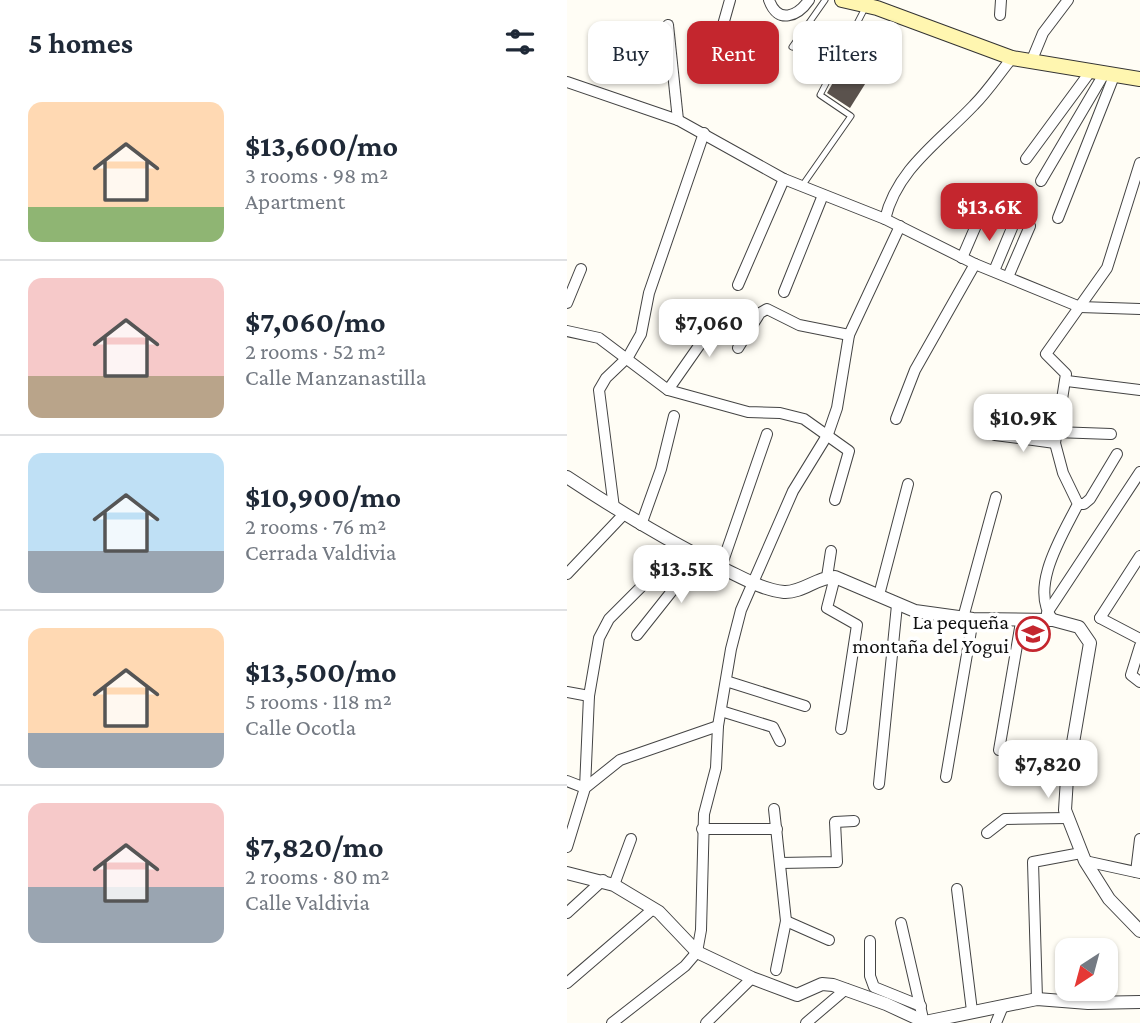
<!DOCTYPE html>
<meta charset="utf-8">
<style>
:root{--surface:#fff;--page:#f6f6f7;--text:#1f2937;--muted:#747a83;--line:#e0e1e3;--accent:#c4262e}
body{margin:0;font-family:"Crimson Pro",serif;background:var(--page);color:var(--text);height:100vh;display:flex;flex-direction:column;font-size:26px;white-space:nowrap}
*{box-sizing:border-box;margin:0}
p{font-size:23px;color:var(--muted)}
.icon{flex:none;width:38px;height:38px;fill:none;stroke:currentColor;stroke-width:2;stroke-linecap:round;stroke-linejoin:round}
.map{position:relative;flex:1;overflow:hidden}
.side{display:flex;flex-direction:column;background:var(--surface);width:567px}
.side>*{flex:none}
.banner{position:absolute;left:21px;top:21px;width:446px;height:63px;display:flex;gap:14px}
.needle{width:46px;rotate:216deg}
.controls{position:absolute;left:488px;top:938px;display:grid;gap:14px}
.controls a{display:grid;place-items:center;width:63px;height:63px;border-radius:14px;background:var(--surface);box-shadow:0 2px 5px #0004;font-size:35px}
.price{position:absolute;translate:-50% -60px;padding:0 16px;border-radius:14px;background:#fff;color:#222;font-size:23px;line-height:46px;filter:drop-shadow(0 2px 4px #0008)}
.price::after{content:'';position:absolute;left:50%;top:42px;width:21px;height:16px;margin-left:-10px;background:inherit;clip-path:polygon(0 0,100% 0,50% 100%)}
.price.active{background:var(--accent);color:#fff}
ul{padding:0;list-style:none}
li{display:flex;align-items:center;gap:21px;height:175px;padding:0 28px}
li+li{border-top:2px solid var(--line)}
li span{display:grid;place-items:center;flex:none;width:196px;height:140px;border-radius:14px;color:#555}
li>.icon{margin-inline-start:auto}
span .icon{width:84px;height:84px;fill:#fffc;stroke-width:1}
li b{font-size:30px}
h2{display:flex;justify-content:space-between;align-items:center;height:84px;padding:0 28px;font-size:30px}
.chip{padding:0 24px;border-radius:14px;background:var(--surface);box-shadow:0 2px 5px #0004;font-size:24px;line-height:63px}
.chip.active{background:var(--accent);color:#fff}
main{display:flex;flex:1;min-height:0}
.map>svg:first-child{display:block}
.building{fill:#5a524d}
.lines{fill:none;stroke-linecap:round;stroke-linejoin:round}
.service-casing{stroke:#444;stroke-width:7}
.minor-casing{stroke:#444;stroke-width:12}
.tertiary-casing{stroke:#444;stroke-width:14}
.secondary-casing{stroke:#333;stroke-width:16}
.service{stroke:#fff;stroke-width:5}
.minor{stroke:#fff;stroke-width:10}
.tertiary{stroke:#fff;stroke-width:12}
.secondary{stroke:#fff6b0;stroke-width:14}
.labels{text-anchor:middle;stroke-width:7;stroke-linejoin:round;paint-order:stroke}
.poi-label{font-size:21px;fill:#111;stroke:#fff;text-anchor:end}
</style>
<main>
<section class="side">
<h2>5 homes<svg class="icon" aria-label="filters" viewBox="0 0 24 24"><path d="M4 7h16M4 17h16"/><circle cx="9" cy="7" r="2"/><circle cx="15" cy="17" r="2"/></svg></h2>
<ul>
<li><span style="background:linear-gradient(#ffd9b3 75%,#8fb573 0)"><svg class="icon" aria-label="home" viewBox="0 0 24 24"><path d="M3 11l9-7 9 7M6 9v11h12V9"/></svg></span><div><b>$13,600/mo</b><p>3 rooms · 98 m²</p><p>Apartment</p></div></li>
<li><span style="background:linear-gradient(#f6c9c9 70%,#b9a48a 0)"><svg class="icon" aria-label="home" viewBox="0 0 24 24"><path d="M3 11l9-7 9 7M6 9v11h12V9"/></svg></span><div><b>$7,060/mo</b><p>2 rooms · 52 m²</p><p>Calle Manzanastilla</p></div></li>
<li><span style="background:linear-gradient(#bfe0f5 70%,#9aa5b1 0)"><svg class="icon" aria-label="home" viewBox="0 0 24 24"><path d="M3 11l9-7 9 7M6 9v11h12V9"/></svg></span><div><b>$10,900/mo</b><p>2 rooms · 76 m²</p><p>Cerrada Valdivia</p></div></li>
<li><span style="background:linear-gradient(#ffd9b3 75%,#9aa5b1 0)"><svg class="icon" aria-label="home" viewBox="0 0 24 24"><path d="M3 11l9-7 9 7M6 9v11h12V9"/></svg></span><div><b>$13,500/mo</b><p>5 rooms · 118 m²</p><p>Calle Ocotla</p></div></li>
<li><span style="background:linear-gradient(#f6c9c9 60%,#9aa5b1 0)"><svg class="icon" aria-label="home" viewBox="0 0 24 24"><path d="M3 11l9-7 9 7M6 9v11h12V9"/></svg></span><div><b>$7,820/mo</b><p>2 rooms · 80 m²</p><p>Calle Valdivia</p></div></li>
</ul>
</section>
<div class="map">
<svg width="573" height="1023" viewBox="0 0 573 1023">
<rect width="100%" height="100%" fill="#fffdf5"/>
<path class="building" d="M 285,49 L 310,65 L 283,108 L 260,93 Z"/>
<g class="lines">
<g class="service-casing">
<g id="service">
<path d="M 225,47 L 258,0"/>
<path d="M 235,186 L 284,116 L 253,95 L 298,8"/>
</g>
</g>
<g class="minor-casing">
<g id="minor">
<path d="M 202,0 C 211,25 231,16 242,0"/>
<path d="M 433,15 L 434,0"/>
<path d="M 101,25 L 111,120"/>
<path d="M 148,53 L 163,0"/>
<path d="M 464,62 L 476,33 L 501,0"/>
<path d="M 0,82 L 111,120 L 217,179 L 318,219 L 408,264 L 513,307 L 573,309"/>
<path d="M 459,159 L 523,72"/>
<path d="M 474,181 L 537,74"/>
<path d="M 491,218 L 547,76"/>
<path d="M 318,219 C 330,169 372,142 407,105 C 421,91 432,74 445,58"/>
<path d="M 395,258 L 420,200"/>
<path d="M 427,271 L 445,228"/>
<path d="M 441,277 L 463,226"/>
<path d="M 171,285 L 217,179"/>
<path d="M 217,292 L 256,195"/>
<path d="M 0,303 L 14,269"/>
<path d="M 0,331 L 32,338 L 101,390 L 181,412 L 213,413 L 237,419 L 282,451 L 268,500"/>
<path d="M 171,348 L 193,313 L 200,309 L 232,325 L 282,335"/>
<path d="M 500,381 L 573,390"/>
<path d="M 101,390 L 157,310"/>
<path d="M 425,405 L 492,414"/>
<path d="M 329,419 L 348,370 L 408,264"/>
<path d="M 488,432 L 544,434"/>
<path d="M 428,435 L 488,443"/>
<path d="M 511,504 L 517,504 L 523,499 L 550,454"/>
<path d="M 47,508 L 32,390 L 39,378 L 61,357 L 74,334 L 82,293 L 137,133"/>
<path d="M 74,525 L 94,469 L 107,416"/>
<path d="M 154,567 L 200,434"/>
<path d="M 0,574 L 57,514"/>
<path d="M 260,577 L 264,551"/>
<path d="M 268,577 L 260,608 L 290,625 L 274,729"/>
<path d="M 312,595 L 341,484"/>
<path d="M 480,613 L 573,472"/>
<path d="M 396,618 L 429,497"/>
<path d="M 533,618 L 573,556"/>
<path d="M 533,618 L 573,639"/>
<path d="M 486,620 C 461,588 496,534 511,504 L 496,473 L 488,443 L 499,374 L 479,354 L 540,268 L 573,163"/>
<path d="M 70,635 L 132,557"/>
<path d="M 573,646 L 564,675 L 573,682"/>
<path d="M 159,681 L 238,706"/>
<path d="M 0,692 L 22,696"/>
<path d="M 154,711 L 206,727 L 213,741"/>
<path d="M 432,750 L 454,622"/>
<path d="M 379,777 L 406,619"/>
<path d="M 0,781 L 18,788 L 22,696 L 32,638 L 42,619 L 88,573 L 109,543"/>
<path d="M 312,784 L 330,605"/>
<path d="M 207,809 L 219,921 L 209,970"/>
<path d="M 135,829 L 210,829"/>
<path d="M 420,833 L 438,819 L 501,818"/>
<path d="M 0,847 L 18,788 L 53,760 L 151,726"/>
<path d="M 518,861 L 573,873"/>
<path d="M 213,863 L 270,862 L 268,822 L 287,821"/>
<path d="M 569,872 L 573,839"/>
<path d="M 47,885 L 64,839"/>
<path d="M 390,889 L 405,1011"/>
<path d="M 0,913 L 36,880"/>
<path d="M 219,921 L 262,940"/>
<path d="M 334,923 L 357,1023"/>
<path d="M 303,941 L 303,976 L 307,987 L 354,1006"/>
<path d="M 0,983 L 86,909"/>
<path d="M 470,999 L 466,862 L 514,853"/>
<path d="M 45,1023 L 118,966 L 130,952 L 134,930 L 137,814 L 149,768 L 151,726 L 164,649 L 174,610 L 226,491 L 261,434 L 270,408 L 282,335 L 333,226"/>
<path d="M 139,1023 L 185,978"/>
<path d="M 239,1023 L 279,989"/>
<path d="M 429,1023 L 436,1006"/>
</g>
</g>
<g class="tertiary-casing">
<g id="tertiary">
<path d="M 0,477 C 51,511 103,542 157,569 C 176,578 196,590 217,592 C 235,593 250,577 268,577 L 348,611 L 406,619 L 486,620 L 512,627 L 523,643 L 500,778 L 498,810 L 518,861 L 542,899 L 573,931"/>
<path d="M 0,873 L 47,885 L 92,912 L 130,952 L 185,978 L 230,995 L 255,984 L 266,985 L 319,1004 L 358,1022 L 470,999 L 521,1003 L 573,1002"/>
</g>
</g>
<g class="secondary-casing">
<path id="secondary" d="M 275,0 L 310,8 L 445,58 L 573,79"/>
</g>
<use href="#service" class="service"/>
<use href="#minor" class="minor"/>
<use href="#tertiary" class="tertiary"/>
<use href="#secondary" class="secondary"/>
</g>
<defs>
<g id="school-ring" transform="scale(1.75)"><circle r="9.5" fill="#fff" stroke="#c4262e" stroke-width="1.5"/><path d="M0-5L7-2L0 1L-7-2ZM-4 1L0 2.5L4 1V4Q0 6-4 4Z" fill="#c4262e"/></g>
</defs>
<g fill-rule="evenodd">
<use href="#school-ring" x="466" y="634"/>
</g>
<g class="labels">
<g class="poi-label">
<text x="442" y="629">La pequeña<tspan x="442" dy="24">montaña del Yogui</tspan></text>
</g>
</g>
</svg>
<div class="controls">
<a><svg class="needle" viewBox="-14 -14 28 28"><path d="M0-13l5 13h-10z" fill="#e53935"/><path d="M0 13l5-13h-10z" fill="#747a83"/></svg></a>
</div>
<b class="price active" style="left:422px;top:243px">$13.6K</b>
<b class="price" style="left:142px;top:359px">$7,060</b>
<b class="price" style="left:456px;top:454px">$10.9K</b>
<b class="price" style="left:114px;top:605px">$13.5K</b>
<b class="price" style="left:481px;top:800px">$7,820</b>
<div class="banner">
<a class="chip">Buy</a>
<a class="chip active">Rent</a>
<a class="chip">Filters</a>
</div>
</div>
</main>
